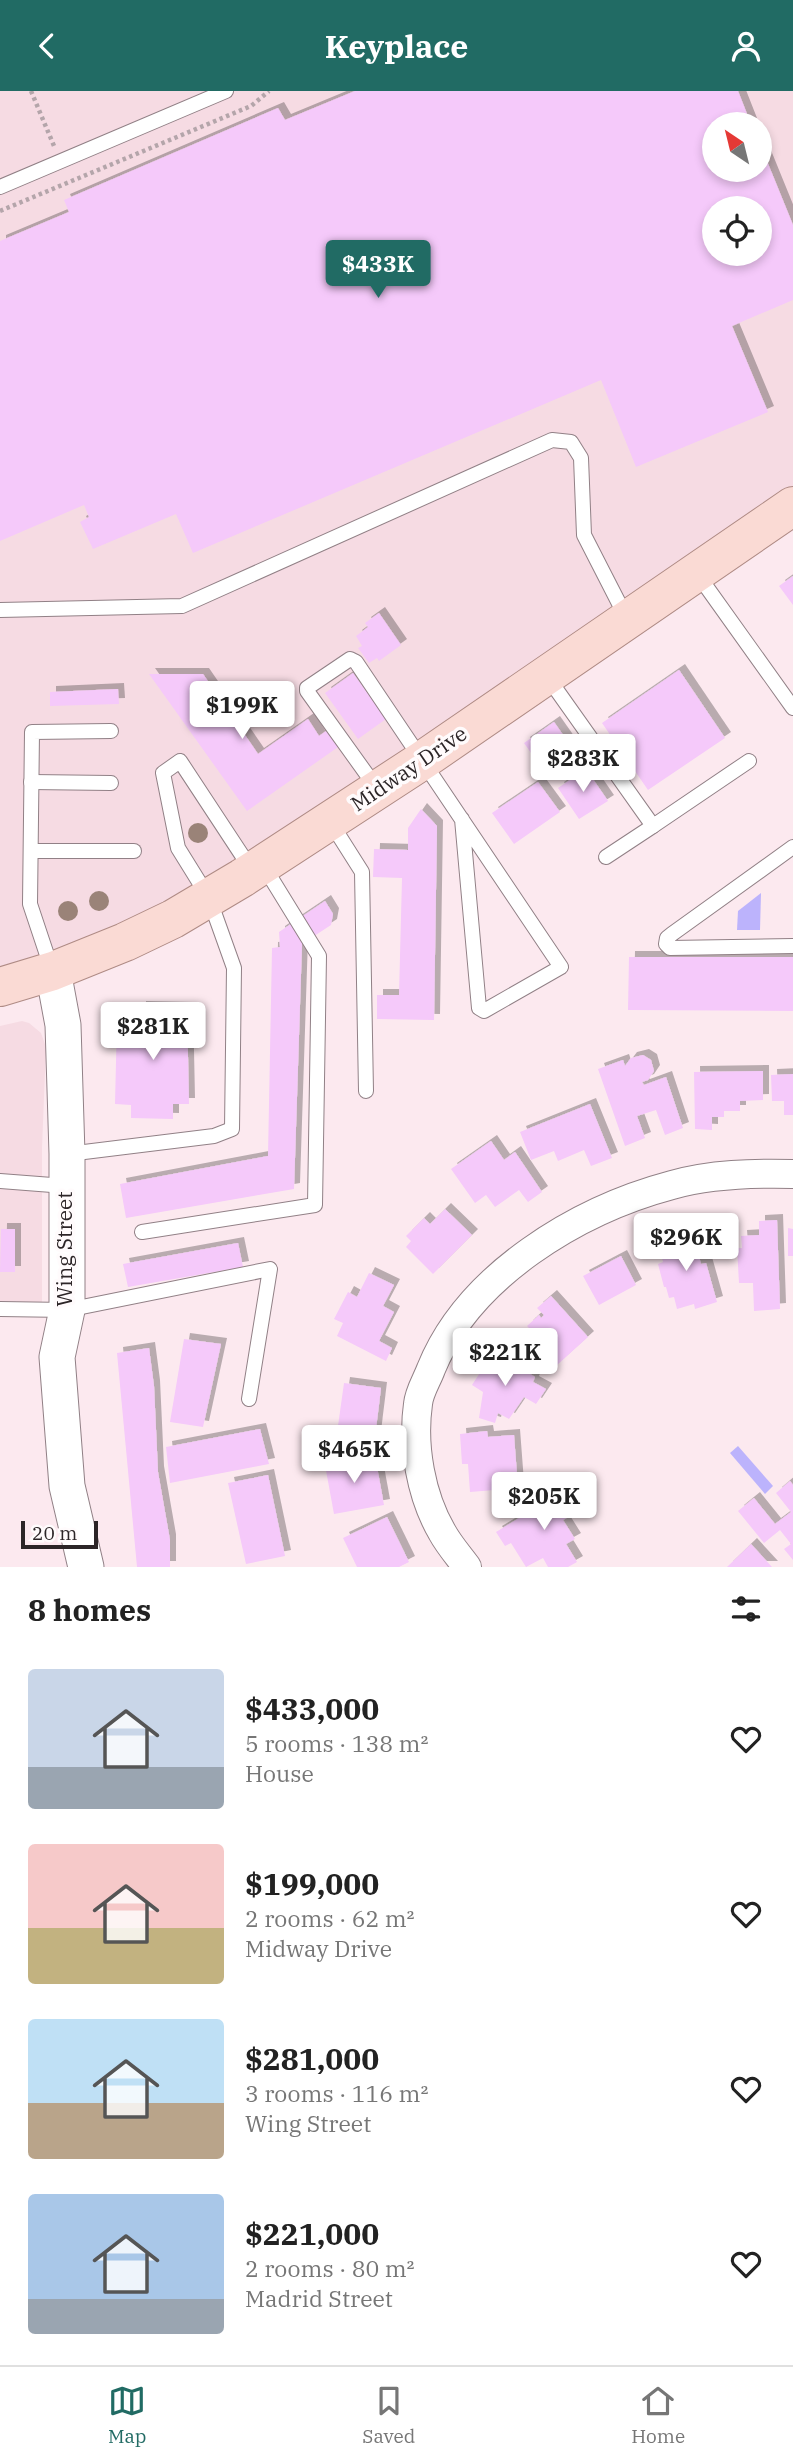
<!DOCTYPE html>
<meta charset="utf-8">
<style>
:root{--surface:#fff;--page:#f2f2f2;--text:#222;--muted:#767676;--line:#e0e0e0;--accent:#216b64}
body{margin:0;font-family:"IBM Plex Serif",serif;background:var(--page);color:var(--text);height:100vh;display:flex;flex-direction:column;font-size:26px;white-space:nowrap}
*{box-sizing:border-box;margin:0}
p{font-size:23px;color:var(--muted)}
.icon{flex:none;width:38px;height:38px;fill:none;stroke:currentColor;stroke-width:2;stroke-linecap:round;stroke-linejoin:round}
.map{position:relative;height:1476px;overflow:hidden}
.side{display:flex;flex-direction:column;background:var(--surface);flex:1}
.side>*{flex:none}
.needle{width:46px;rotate:325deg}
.controls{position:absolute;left:702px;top:21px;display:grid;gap:14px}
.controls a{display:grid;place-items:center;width:70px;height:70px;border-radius:50%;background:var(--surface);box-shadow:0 4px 10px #0003;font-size:35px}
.scale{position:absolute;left:21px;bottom:18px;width:77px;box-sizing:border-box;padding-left:7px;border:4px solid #2c2527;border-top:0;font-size:19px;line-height:24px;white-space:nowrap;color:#2c2527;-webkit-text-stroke:5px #fffbfc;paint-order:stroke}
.price{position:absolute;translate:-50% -60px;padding:0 16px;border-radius:7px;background:#fff;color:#222;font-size:23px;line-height:46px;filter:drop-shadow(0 2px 4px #0008)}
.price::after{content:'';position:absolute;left:50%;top:42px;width:21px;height:16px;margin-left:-10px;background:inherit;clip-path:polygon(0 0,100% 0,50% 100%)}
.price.on{background:var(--accent);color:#fff}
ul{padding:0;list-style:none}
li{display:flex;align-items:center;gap:21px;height:175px;padding:0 28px}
li span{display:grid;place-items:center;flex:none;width:196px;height:140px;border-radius:7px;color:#555}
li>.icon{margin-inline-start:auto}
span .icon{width:84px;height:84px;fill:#fffc;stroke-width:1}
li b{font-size:30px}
h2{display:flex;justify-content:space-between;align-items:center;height:84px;padding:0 28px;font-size:30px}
header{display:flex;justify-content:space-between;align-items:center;height:91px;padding:0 28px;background:var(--accent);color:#fff;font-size:32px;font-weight:700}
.tabs{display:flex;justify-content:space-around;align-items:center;height:98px;border-top:2px solid var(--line);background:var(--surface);font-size:19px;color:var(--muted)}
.tabs a{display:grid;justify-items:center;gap:4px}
.tabs .on{color:var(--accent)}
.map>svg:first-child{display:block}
.built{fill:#f6dbe3;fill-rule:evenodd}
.water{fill:#bcb3fc}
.building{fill:#f5c9fa;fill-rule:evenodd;filter:url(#shadow)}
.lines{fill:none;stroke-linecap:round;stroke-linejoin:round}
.service-casing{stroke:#918086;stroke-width:16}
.minor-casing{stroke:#918086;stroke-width:30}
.tertiary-casing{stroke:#918086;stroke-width:37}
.primary-casing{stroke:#af8b85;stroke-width:40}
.path{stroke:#b4a5aa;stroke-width:4.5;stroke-dasharray:3.5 3.5;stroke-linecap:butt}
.service{stroke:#fff;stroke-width:14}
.minor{stroke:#fff;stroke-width:28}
.tertiary{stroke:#fff;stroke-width:35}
.primary{stroke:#fadad4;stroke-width:38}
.tree{fill:#9a8378}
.labels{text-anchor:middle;stroke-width:7;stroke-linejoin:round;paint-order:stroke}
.street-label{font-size:21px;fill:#2c2527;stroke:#fffbfc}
</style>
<header><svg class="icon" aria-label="back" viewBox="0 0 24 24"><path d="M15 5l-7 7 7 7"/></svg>Keyplace<svg class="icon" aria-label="person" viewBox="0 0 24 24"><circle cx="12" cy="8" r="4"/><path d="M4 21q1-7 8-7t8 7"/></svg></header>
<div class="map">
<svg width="793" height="1476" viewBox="0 0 793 1476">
<defs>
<filter id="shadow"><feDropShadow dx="6" dy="-6" stdDeviation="0" flood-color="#0004"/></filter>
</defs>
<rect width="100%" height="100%" fill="#fce9ef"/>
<g class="built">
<path d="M 0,0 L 793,0 L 793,400 L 229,791 L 0,890 ZM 714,33 L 760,33 L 760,79 L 714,79 ZM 714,117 L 760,117 L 760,163 L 714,163 Z"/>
<path d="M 22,930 L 29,932 L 41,942 L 46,956 L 42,1057 L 42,1212 L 0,1210 L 0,935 Z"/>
</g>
<g class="water">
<path d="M 761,802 L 760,839 L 737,839 L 738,820 Z"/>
<path d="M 738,1355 L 773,1395 L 765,1403 L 730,1362 Z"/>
</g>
<g class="building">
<path d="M 355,0 L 738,0 L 751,33 L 714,33 L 714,79 L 760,79 L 760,53 L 793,134 L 793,209 L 732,235 L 768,321 L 636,376 L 601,289 L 193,462 L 176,423 L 93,458 L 80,431 L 89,426 L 84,414 L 0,450 L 0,150 L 69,121 L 64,109 L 278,17 L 285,29 ZM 714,117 L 760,117 L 760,163 L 714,163 Z"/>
<path d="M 793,485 L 793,514 L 779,495 Z"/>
<path d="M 379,522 L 401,554 L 379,570 L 377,567 L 369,572 L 358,557 L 362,555 L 356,545 L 368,536 L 365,532 Z"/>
<path d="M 679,579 L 725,647 L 648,699 L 602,632 Z"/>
<path d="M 353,582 L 386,628 L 358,648 L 325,602 Z"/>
<path d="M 149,583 L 203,583 L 258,663 L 308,628 L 319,645 L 329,638 L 341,654 L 247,720 Z"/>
<path d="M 118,598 L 119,613 L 50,615 L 50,601 Z"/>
<path d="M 554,631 L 580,668 L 550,689 L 524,652 Z"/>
<path d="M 586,678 L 608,710 L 579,728 L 558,697 Z"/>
<path d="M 538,691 L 560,721 L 514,753 L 492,722 Z"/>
<path d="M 421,718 L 437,735 L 434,929 L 377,928 L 377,904 L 399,904 L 402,787 L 373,786 L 374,758 L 408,759 L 408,737 Z"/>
<path d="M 325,810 L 333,823 L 331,834 L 302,853 L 294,1098 L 126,1127 L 120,1093 L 268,1065 L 272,857 L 280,856 L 279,841 Z"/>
<path d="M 629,866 L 793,866 L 793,920 L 628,919 Z"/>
<path d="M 140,916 L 187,917 L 189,1013 L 173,1013 L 173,1028 L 131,1027 L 131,1014 L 115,1013 L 117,928 L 140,927 Z"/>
<path d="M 643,964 L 651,969 L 654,980 L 648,989 L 642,991 L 644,994 L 666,986 L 683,1037 L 665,1044 L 656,1019 L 637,1025 L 645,1047 L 625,1055 L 598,978 L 623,969 L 625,975 L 631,967 Z"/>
<path d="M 763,980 L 763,1009 L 740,1010 L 740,1020 L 724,1020 L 724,1026 L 712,1026 L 712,1039 L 695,1038 L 694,981 Z"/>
<path d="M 793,983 L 793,1024 L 784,1024 L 784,1010 L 772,1010 L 771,984 Z"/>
<path d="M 590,1013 L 612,1067 L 591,1075 L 584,1059 L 558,1070 L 554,1060 L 531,1069 L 520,1041 Z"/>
<path d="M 491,1050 L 504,1069 L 515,1061 L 542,1101 L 528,1111 L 519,1099 L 495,1116 L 486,1104 L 475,1112 L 451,1078 Z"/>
<path d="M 445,1118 L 472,1144 L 433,1183 L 406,1156 L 411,1150 L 406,1145 L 424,1127 L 430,1133 Z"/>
<path d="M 777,1129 L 780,1218 L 754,1220 L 753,1192 L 739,1192 L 737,1157 L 742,1157 L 741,1145 L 759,1144 L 759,1130 Z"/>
<path d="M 691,1136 L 701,1173 L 706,1172 L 717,1211 L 695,1218 L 694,1213 L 677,1218 L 674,1206 L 669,1207 L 666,1196 L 664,1196 L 658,1173 L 663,1171 L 660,1160 L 677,1154 L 674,1141 Z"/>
<path d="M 788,1137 L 793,1138 L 793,1165 L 788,1165 Z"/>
<path d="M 1,1138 L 15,1138 L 15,1181 L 0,1181 Z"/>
<path d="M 238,1152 L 243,1176 L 128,1196 L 123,1173 Z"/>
<path d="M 621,1165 L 636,1194 L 599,1214 L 583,1185 Z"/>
<path d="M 369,1182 L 394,1194 L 383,1215 L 394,1221 L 379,1250 L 392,1257 L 386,1270 L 337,1245 L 343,1232 L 334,1228 L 348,1201 L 357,1206 Z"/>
<path d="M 551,1205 L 588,1246 L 556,1275 L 535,1250 L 539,1247 L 527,1235 L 539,1224 L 541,1227 L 544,1224 L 537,1217 Z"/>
<path d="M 184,1248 L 221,1253 L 203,1336 L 170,1331 Z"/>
<path d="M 149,1257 L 154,1295 L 158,1381 L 170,1449 L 170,1476 L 137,1476 L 117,1262 Z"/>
<path d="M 494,1260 L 535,1286 L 533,1291 L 546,1298 L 536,1313 L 524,1306 L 509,1328 L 498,1322 L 495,1332 L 479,1327 L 483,1301 L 472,1294 Z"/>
<path d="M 344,1292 L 381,1297 L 375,1346 L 337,1342 Z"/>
<path d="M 260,1338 L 269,1373 L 170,1392 L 166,1356 Z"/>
<path d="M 487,1340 L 488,1346 L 514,1344 L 518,1397 L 470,1401 L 468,1373 L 462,1373 L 460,1343 Z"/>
<path d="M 375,1365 L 384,1414 L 334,1423 L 325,1374 Z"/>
<path d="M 268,1384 L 285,1465 L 246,1473 L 228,1392 Z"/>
<path d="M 790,1390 L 793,1394 L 793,1469 L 784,1458 L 791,1453 L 780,1439 L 764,1452 L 738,1420 L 754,1407 L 775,1433 L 791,1421 L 776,1402 Z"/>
<path d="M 570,1396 L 583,1417 L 563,1429 L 575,1448 L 566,1453 L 577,1471 L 568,1476 L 548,1476 L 543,1467 L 526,1476 L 511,1452 L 505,1455 L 496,1441 Z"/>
<path d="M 387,1426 L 409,1471 L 399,1476 L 357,1476 L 343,1447 Z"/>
<path d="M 751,1453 L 772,1476 L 727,1476 Z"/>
</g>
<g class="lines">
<g class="service-casing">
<g id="service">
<path d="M 0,96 L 226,0"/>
<path d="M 698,484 L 793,617"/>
<path d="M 0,519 L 182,515 L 552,349 L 571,351 L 581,367 L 584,444 L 627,528"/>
<path d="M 546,584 L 653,735 L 749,670"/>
<path d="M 31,691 L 111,692"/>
<path d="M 378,699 L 307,600 L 307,597 L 350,568 L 356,571 C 425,672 493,774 561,876 L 484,920 L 479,917 L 462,728"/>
<path d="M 331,732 L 362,781 L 366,1000"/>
<path d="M 793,756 L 672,843 L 667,847 L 666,853 L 670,857 L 793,855"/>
<path d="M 31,760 L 134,760"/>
<path d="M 606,766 L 653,735"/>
<path d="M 52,879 L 30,813 L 32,641 L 111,640"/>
<path d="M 68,1063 L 214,1045 L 232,1038 L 234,877 L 209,807 L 178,757 L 163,682 L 180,670 L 251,778"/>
<path d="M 0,1090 L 65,1095"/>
<path d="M 142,1141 L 315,1114 L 319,865 L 263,774"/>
<path d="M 0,1218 L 67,1219 L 270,1178 L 249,1308"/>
</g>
</g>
<g class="minor-casing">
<path id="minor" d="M 467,1476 C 459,1465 449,1454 442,1441 C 421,1405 412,1355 418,1313 C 419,1301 427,1289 431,1278 C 469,1184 578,1119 672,1094 C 711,1083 753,1082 793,1083"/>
</g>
<g class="tertiary-casing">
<path id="tertiary" d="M 53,880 L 63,934 L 67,1063 L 67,1219 L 57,1266 L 67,1395 L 86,1476"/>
</g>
<g class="primary-casing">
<path id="primary" d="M 0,896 L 53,880 L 125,851 L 173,828 L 242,787 L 423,669 L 793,415"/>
</g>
<g class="path">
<path d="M 31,0 L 54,55"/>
<path d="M 0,120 L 251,15 L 269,0"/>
</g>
<use href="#service" class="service"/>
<use href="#minor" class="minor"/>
<use href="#tertiary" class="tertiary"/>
<use href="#primary" class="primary"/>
</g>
<g class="tree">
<circle cx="198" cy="742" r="10"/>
<circle cx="99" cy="810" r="10"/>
<circle cx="68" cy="820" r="10"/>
</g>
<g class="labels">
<g class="street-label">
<text transform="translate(409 678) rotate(-34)" y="7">Midway Drive</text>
<text transform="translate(65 1158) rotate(-90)" y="7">Wing Street</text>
</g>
</g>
</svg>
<div class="controls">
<a><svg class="needle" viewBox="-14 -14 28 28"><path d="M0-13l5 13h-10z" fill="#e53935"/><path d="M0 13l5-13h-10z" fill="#767676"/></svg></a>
<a><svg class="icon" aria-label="locate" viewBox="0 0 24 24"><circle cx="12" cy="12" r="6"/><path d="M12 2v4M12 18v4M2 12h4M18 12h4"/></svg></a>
</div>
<div class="scale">20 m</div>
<b class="price on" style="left:378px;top:209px">$433K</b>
<b class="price" style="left:242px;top:650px">$199K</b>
<b class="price" style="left:583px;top:703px">$283K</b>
<b class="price" style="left:153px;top:971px">$281K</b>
<b class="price" style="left:686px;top:1182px">$296K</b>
<b class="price" style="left:505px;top:1297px">$221K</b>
<b class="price" style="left:354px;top:1394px">$465K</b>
<b class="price" style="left:544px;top:1441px">$205K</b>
</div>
<section class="side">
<h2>8 homes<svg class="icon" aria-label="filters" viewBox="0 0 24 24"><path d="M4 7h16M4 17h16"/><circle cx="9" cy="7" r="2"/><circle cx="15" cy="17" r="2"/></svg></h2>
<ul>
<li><span style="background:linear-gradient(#c9d6e8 70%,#9aa5b1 0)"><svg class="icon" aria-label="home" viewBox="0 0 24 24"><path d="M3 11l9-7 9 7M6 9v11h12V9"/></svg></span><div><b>$433,000</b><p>5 rooms · 138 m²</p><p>House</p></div><svg class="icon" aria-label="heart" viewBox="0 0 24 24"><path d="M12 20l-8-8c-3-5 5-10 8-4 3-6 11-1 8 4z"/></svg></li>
<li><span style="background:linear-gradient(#f6c9c9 60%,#c2b280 0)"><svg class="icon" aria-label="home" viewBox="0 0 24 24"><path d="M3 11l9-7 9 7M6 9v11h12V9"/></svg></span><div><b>$199,000</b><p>2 rooms · 62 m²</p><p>Midway Drive</p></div><svg class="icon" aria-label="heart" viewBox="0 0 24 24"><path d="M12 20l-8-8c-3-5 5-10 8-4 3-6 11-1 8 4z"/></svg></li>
<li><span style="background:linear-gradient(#bfe0f5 60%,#b9a48a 0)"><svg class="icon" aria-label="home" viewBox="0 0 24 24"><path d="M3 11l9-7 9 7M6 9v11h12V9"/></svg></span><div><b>$281,000</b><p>3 rooms · 116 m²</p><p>Wing Street</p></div><svg class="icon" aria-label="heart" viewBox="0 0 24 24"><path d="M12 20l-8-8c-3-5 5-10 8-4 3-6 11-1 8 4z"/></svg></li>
<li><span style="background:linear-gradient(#a9c7e8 75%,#9aa5b1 0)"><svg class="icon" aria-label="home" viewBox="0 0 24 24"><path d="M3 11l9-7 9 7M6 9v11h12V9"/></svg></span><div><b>$221,000</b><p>2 rooms · 80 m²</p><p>Madrid Street</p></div><svg class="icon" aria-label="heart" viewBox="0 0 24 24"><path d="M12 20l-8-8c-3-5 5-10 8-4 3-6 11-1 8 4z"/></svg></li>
</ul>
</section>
<nav class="tabs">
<a class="on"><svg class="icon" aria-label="map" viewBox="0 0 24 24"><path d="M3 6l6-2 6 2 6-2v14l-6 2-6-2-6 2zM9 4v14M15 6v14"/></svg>Map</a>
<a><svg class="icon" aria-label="saved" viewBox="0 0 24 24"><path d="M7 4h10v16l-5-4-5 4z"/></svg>Saved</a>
<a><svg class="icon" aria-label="home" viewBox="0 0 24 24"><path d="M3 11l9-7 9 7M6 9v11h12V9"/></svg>Home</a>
</nav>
